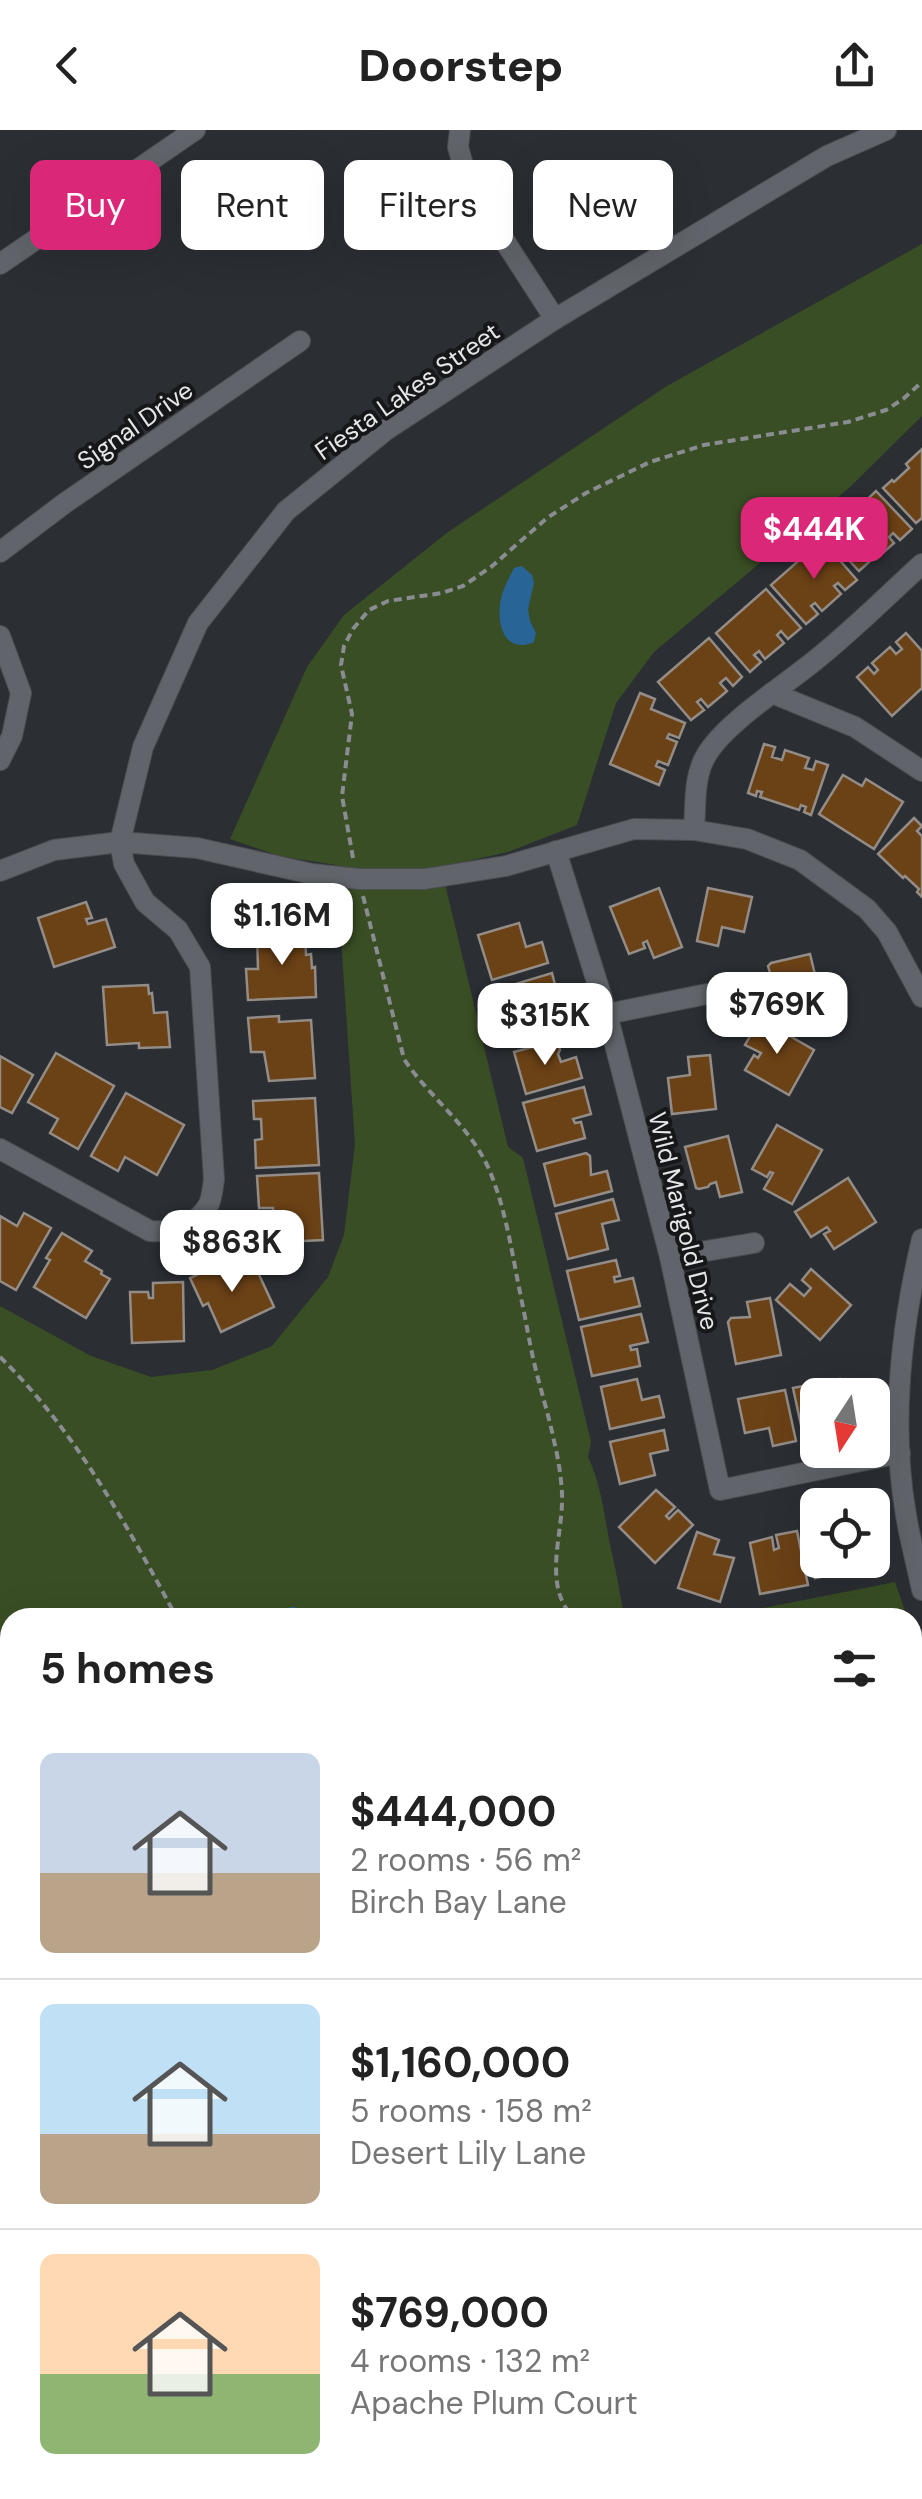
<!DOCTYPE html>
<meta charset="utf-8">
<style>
:root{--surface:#fff;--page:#f2f2f2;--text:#222;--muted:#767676;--line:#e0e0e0;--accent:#db2777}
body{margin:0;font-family:"DM Sans",sans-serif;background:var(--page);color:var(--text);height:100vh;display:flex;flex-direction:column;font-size:38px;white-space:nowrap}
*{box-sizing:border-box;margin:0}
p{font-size:32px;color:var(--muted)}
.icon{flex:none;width:55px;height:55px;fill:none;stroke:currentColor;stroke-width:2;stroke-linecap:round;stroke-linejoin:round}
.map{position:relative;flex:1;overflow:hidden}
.panel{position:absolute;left:0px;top:1478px;width:922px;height:892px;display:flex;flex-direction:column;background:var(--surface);border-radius:30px 30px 0 0;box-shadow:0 10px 40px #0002}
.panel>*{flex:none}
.banner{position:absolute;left:30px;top:30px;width:862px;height:90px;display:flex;gap:20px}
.needle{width:65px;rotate:192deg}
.fabs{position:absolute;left:800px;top:1248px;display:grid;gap:20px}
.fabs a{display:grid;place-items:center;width:90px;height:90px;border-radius:15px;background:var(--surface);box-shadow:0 10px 40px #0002;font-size:50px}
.price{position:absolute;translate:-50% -85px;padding:0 22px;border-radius:20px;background:#fff;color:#222;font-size:32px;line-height:65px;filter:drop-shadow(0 2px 5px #0008)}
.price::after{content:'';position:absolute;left:50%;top:60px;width:30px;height:22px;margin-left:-15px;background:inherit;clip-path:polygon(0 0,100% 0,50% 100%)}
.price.selected{background:var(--accent);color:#fff}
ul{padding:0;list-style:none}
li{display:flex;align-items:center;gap:30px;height:250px;padding:0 40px}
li+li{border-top:2px solid var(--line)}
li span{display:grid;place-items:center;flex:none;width:280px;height:200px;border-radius:15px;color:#555}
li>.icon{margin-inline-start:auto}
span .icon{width:120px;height:120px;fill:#fffc;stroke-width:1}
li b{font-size:42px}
h2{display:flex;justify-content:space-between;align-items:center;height:120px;padding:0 40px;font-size:42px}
.chip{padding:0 35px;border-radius:15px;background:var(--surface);box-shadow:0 10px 40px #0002;font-size:35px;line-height:90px}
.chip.selected{background:var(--accent);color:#fff}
header{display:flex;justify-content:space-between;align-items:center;height:130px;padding:0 40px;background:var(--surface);font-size:45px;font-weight:800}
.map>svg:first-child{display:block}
.green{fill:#3a4e25}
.water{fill:#286496}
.building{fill:#6b4116;stroke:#938c87;stroke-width:2.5}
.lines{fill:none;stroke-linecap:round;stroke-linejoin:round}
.lane-casing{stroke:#4a4d52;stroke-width:12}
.street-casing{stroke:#4a4d52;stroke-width:22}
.path{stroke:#898c91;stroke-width:4;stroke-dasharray:8 5;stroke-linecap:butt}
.lane{stroke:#61656b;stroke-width:10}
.street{stroke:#61656b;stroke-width:20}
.labels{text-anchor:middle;stroke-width:8;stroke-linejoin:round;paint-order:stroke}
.street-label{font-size:25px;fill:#e4e6ea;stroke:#151719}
</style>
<header><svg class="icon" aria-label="back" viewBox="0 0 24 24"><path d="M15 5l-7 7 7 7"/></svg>Doorstep<svg class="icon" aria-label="share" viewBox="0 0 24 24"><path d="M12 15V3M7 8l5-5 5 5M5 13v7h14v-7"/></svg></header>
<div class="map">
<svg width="922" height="2369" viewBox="0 0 922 2369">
<rect width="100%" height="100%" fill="#2b2f34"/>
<g class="green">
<path d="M 922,114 L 922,286 L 850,357 L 654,522 L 616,573 L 577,695 L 508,722 L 441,737 L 508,1017 L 523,1028 L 591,1312 L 588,1327 C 600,1352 604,1381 609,1410 C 615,1436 620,1461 624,1487 L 10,1488 L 10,1899 L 0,1900 L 0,1176 L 91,1226 L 151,1247 L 212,1240 L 272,1216 L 328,1147 L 344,1105 L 355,1014 L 336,735 L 279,726 L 230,709 L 307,537 L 344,485 L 448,402 L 667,256 Z"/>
<path d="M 895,1452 L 907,1487 L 717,1487 Z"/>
<path d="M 912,1504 L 922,1531 L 922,1855 L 913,1869 Z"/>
<path d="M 913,2058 L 922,2067 L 922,2369 L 915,2369 L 904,2360 L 912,2360 Z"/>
<path d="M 287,2360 L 510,2360 L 502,2369 L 282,2369 Z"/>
</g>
<g class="water">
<path d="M 522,436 L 532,445 L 534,453 L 528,479 L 530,491 L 536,503 L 534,512 C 508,524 497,499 500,476 C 501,462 508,450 514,438 Z"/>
<path d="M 293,1477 L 337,1487 L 259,1487 L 275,1480 Z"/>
</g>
<g class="building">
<path d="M 922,319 L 922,388 L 916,393 L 883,358 L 892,350 L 894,352 L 909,338 L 906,334 Z"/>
<path d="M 876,361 L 912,399 L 900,410 L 893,403 L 889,407 L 894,413 L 876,429 L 871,424 L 866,428 L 869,432 L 859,441 L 828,408 L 840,398 L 842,400 L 856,388 L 852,384 Z"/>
<path d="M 822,410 L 857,450 L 845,460 L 838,453 L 834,456 L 841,464 L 822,481 L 815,473 L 811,476 L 818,484 L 806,494 L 771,455 Z"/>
<path d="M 766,459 L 801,498 L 788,509 L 781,501 L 777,505 L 784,513 L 765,529 L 759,521 L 754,525 L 761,532 L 750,542 L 716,503 Z"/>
<path d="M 906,503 L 922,521 L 922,558 L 892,586 L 857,547 L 868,537 L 874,544 L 878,540 L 872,533 L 890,517 L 896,524 L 902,519 L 896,512 Z"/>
<path d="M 709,508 L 742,547 L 733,556 L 726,548 L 720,553 L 727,561 L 708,577 L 701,569 L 697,572 L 704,580 L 691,590 L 658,552 Z"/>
<path d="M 640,563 L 655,569 L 651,579 L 685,593 L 679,608 L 669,604 L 667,608 L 677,612 L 668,635 L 658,631 L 656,636 L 665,640 L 659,655 L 610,634 Z"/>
<path d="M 764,614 L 775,617 L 772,627 L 782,630 L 785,620 L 809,628 L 805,638 L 813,640 L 816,631 L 828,635 L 811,685 L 804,682 L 806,677 L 801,675 L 799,680 L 760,667 L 762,662 L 757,661 L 756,666 L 748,663 Z"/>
<path d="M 843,645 L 862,656 L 866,649 L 903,672 L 874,719 L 819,684 Z"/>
<path d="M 914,688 L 922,696 L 917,701 L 922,706 L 922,767 L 917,762 L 919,759 L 905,746 L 903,748 L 878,724 Z"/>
<path d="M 659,758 L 682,817 L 654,828 L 647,811 L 643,813 L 645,818 L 629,824 L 610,777 Z"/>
<path d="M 708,758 L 752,767 L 744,802 L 722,797 L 718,816 L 697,811 Z"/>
<path d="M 86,772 L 92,788 L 86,789 L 88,794 L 106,789 L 115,817 L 54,837 L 38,788 Z"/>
<path d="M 519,793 L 526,817 L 542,812 L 548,833 L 492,850 L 478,805 Z"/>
<path d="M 305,801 L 306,825 L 311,824 L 312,838 L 315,837 L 316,867 L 248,870 L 246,839 L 258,839 L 257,804 Z"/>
<path d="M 810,824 L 820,865 L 765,878 L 760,858 L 776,854 L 774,845 L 770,843 L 768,836 L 771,833 Z"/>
<path d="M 552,843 L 559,870 L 542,875 L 543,881 L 554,877 L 559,893 L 506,909 L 492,861 Z"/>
<path d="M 148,855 L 149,864 L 152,863 L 154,883 L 167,882 L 170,917 L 139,918 L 139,913 L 107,915 L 103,857 Z"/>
<path d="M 279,886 L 279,892 L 311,890 L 315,948 L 269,951 L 264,922 L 251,922 L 248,888 Z"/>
<path d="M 760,889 L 814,920 L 789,965 L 745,940 L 754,925 L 758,928 L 761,923 L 745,915 Z"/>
<path d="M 555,911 L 558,913 L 560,920 L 558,924 L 561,932 L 576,927 L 582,948 L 526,964 L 514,922 Z"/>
<path d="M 56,923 L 114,956 L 78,1019 L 50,1003 L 58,989 L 28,972 Z"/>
<path d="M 710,925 L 716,979 L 672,984 L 668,948 L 690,945 L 688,927 Z"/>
<path d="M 0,926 L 33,945 L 12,983 L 0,977 Z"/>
<path d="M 584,957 L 591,984 L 573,989 L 575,993 L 581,992 L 585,1008 L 537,1021 L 523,973 Z"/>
<path d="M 126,963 L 184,995 L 157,1045 L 125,1027 L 118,1041 L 91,1026 Z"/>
<path d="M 315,968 L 319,1035 L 256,1038 L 255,1010 L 262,1009 L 261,989 L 254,989 L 253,971 Z"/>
<path d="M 777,995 L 822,1020 L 792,1074 L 764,1059 L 773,1043 L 770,1042 L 767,1047 L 752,1039 Z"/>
<path d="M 728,1006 L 742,1062 L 720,1067 L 716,1052 L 710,1054 L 708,1057 L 699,1059 L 696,1058 L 685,1017 Z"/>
<path d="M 586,1023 L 590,1026 L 591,1045 L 607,1041 L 612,1061 L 555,1076 L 544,1034 Z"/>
<path d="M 319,1043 L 323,1110 L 261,1113 L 260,1096 L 274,1095 L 273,1078 L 259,1078 L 257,1046 Z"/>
<path d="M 848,1048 L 876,1092 L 834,1119 L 824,1104 L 830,1101 L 827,1097 L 811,1107 L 795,1082 Z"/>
<path d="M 613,1069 L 619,1090 L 602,1094 L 608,1119 L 568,1129 L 556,1084 Z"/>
<path d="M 24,1083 L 51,1098 L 16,1160 L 0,1151 L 0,1086 L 17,1096 Z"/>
<path d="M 62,1103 L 92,1121 L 85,1131 L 102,1141 L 101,1144 L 110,1149 L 86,1188 L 34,1157 L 50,1130 L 46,1128 Z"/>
<path d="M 616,1130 L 620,1146 L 614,1147 L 615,1152 L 633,1148 L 640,1176 L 579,1190 L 567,1141 Z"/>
<path d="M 220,1134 L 225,1146 L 245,1137 L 246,1140 L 255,1136 L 274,1177 L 221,1202 L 208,1173 L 203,1176 L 190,1148 Z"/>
<path d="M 811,1139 L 851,1175 L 820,1210 L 776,1170 L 790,1154 L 804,1166 L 811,1158 L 802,1150 Z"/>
<path d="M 183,1152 L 184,1211 L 132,1213 L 130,1162 L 148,1162 L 149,1168 L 153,1168 L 153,1153 Z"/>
<path d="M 770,1168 L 781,1225 L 736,1234 L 728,1192 L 731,1188 L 750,1187 L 747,1172 Z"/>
<path d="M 641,1184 L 648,1212 L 630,1216 L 631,1220 L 637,1219 L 640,1236 L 592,1246 L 581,1197 Z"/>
<path d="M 637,1249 L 642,1270 L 659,1266 L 664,1287 L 610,1299 L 601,1257 Z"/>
<path d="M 840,1249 L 844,1265 L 818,1265 L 818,1307 L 804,1309 L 793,1258 Z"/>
<path d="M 785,1260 L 796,1311 L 773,1316 L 769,1298 L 745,1303 L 738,1269 Z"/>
<path d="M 664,1300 L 668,1320 L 650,1324 L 655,1345 L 620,1354 L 610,1312 Z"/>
<path d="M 656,1360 L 675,1377 L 666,1386 L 669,1389 L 678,1380 L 693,1395 L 655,1433 L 619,1397 Z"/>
<path d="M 818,1389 L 818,1430 L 856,1430 L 858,1440 L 815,1448 L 804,1392 Z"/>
<path d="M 797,1401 L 808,1455 L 760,1464 L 750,1413 L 772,1407 L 774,1420 L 779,1418 L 776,1405 Z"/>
<path d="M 697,1402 L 719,1410 L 714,1424 L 734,1428 L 720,1472 L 678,1458 Z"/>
<path d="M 922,1874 L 922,1920 L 912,1913 L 912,1887 Z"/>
<path d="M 10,1918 L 10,1980 L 0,1982 L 0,1919 Z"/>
<path d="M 921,1940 L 922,2002 L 912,2004 L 912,1941 Z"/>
<path d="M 10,2063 L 10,2117 L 0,2118 L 0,2064 Z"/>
<rect x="0" y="2154" width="10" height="54"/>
<path d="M 9,2316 L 10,2349 L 0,2351 L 0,2318 Z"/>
<path d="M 34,2360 L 54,2360 L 71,2369 L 29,2369 Z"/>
<path d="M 83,2360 L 105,2360 L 100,2369 Z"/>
<path d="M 205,2360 L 243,2360 L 259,2369 L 209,2369 L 202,2365 Z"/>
<path d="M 570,2360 L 626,2360 L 635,2369 L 560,2369 Z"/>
<path d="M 671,2360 L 729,2360 L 729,2369 L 694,2369 L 694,2364 L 687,2364 L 687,2369 L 671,2369 Z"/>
<path d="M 749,2360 L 813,2360 L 809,2369 L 745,2369 Z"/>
<path d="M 858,2360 L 866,2360 L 875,2367 L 850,2369 Z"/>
</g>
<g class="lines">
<g class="lane-casing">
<g id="lane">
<path d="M 912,1508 L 922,1505"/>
<path d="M 912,1835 L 922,1822"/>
</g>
</g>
<g class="street-casing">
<g id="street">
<path d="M 460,0 L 458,17 L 469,56 L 555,189"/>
<path d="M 0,134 L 195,0"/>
<path d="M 0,422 L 65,373 L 300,211"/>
<path d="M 0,506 L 21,563 L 12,606 L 0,630"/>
<path d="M 772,563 L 855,597 L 922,641"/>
<path d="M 694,700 C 696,675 693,646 707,624 C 727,591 787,554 818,528 C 854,499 888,465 922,434"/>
<path d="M 556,721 L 607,884 L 670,1127 L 720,1360 L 900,1323"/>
<path d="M 0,741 L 54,720 L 120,712 L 197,718 L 312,744 L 359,749 L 425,749 L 506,736 L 634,699 L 694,700 L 747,709 L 800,730 L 867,779 L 887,802 L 922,867"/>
<path d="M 607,884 L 707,864"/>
<path d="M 0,1019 L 150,1101 C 172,1103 198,1095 209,1074 C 212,1067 213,1056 214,1049 L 200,837 L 178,800 L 145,772 L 124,734 L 120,712 L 143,617 L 198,493 L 286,381 L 386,300 L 555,189 L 827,26 L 886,0"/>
<path d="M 922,1109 C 901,1198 890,1293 906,1385 C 910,1410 917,1435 922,1460"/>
<path d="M 670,1127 L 754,1113"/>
<path d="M 0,2022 L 10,2021"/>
<path d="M 0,2256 L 10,2254"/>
<path d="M 146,2369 L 151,2360"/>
</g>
</g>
<g class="path">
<path d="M 353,728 L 342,666 L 352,584 L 341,535 L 344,516 L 353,499 L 369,480 L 388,471 L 442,463 L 463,456 L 491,437 L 547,388 L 586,363 L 650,332 L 704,315 L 848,292 L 886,280 L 903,269 L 922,252"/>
<path d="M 363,766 L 404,929 C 429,967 468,994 488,1037 C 507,1080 513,1131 523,1177 C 528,1202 532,1227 539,1252 C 544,1271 550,1291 554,1311 C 558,1327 561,1346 562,1363 C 564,1404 541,1455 574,1488"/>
<path d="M 0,1227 C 76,1301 127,1396 177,1488"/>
<path d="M 0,1863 L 10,1861"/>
<path d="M 912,2134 L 922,2144"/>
<path d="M 332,2369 L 335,2360"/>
</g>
<use href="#lane" class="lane"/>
<use href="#street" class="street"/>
</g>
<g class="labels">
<g class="street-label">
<text transform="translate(407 261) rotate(-35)" y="9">Fiesta Lakes Street</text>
<text transform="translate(135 295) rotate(-35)" y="9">Signal Drive</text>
<text transform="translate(684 1091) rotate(76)" y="9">Wild Marigold Drive</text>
</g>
</g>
</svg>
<div class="fabs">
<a><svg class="needle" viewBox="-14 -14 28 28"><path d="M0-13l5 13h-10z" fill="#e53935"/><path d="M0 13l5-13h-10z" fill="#767676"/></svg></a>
<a><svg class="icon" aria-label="locate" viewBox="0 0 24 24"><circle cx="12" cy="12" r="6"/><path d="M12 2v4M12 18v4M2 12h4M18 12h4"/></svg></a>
</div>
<b class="price selected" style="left:814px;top:452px">$444K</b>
<b class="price" style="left:282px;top:838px">$1.16M</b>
<b class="price" style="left:777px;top:927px">$769K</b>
<b class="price" style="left:545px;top:938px">$315K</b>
<b class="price" style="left:232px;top:1165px">$863K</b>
<div class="banner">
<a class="chip selected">Buy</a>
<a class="chip">Rent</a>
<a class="chip">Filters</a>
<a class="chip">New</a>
</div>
<section class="panel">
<h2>5 homes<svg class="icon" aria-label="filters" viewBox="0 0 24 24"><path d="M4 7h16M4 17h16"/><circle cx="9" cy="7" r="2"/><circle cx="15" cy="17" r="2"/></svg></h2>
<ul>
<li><span style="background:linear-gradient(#c9d6e8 60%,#b9a48a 0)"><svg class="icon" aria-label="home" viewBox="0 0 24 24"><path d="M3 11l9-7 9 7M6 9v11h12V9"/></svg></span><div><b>$444,000</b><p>2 rooms · 56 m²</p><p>Birch Bay Lane</p></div></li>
<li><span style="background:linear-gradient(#bfe0f5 65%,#b9a48a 0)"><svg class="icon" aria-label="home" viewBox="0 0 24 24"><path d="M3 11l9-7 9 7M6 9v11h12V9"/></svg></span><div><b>$1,160,000</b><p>5 rooms · 158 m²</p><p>Desert Lily Lane</p></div></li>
<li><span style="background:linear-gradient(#ffd9b3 60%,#8fb573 0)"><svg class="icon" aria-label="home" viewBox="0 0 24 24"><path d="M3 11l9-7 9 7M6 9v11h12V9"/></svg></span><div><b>$769,000</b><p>4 rooms · 132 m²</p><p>Apache Plum Court</p></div></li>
</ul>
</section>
</div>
